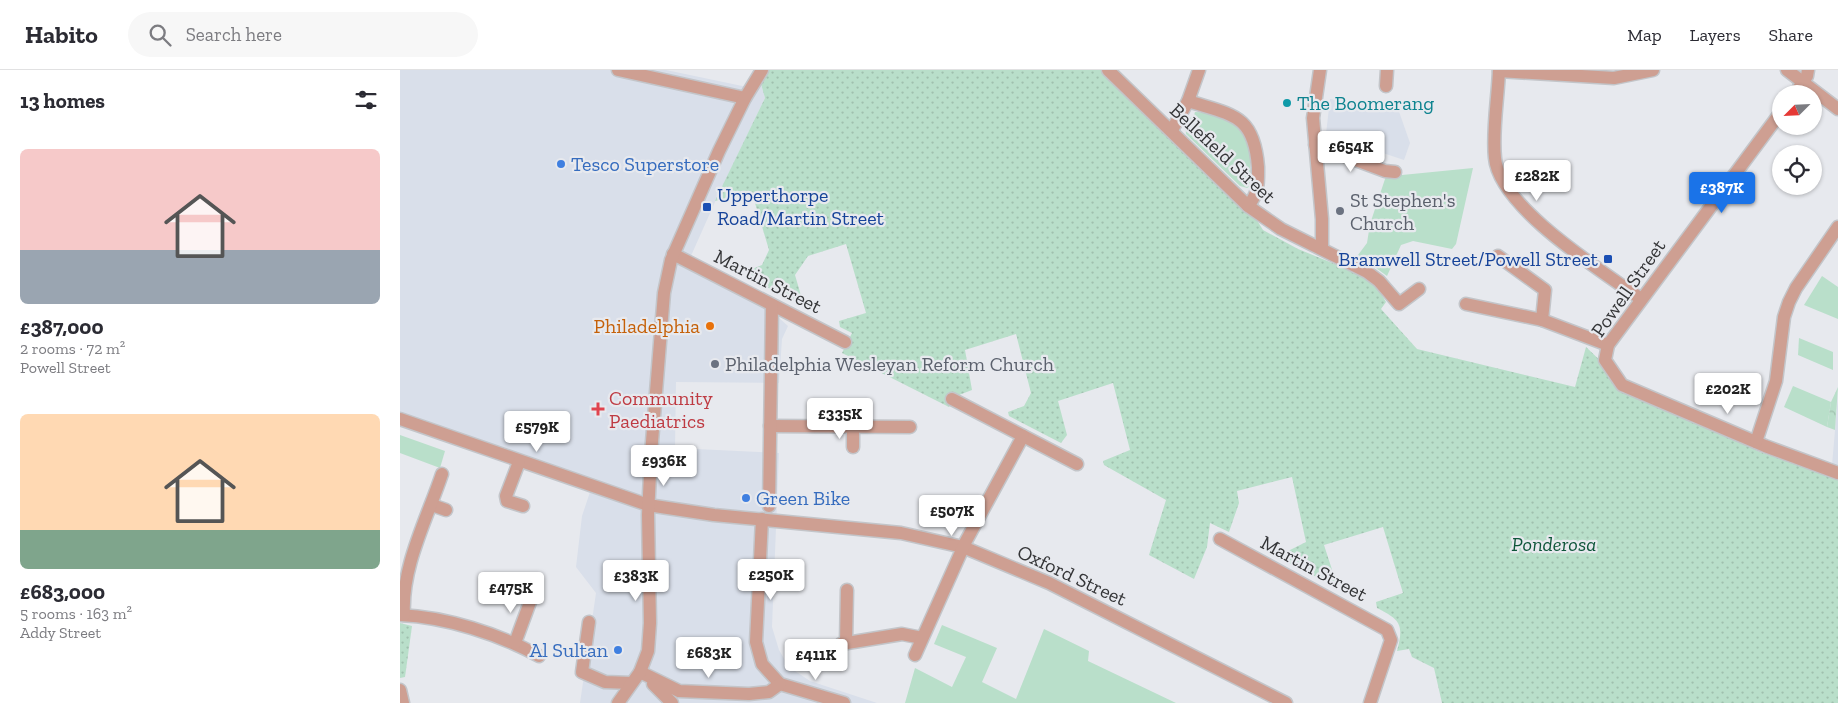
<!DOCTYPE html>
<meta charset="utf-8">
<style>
:root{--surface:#fff;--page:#f7f7f7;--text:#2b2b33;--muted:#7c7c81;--line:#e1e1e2;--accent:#1a73e8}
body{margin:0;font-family:"Zilla Slab",serif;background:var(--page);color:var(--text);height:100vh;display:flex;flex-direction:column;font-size:19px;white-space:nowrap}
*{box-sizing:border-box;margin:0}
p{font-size:16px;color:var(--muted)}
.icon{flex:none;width:28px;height:28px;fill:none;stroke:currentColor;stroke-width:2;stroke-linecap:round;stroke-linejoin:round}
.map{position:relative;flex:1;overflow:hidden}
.sheet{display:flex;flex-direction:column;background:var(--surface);width:400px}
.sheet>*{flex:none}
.needle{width:32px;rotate:246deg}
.buttons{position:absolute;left:1372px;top:15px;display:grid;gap:10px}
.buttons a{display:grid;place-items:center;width:50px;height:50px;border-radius:50%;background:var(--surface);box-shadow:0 1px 4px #0004;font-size:25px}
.price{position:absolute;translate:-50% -42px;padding:0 11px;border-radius:5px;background:#fff;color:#222;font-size:16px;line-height:32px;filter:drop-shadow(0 1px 2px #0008)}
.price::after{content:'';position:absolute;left:50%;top:30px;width:15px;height:11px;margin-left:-8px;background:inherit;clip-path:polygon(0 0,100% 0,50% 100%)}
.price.current{background:var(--accent);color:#fff}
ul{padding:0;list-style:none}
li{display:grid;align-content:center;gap:10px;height:265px;padding:0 20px}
li span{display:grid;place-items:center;height:155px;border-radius:8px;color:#555}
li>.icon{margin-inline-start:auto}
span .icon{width:90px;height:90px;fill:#fffc;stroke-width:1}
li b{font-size:21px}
h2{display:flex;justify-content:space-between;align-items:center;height:60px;padding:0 20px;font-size:21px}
header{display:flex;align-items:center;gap:30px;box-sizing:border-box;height:70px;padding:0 25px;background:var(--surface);border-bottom:1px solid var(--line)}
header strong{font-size:24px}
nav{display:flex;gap:28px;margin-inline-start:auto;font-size:18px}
.search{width:350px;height:45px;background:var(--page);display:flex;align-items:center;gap:12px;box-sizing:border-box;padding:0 18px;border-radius:28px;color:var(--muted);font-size:19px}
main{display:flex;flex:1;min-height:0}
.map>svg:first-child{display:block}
.built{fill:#d9dfea}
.grass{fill:#b9dfca}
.forest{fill:url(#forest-crowns)}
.park{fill:url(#park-dots)}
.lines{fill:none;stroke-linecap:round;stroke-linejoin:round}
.minor-casing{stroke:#c3c5c9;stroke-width:15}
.minor{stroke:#ce9f92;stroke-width:12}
.culture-dot{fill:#0f9aa8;stroke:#e7e9ee;stroke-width:2}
.shop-dot{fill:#3f7fe0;stroke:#e7e9ee;stroke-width:2}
.transit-dot{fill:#1a4fb4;stroke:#e7e9ee;stroke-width:2}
.worship-dot{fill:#6b7280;stroke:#e7e9ee;stroke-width:2}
.food-dot{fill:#e8710a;stroke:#e7e9ee;stroke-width:2}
.health-dot{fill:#e0444e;stroke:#e7e9ee;stroke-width:2}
.labels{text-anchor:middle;stroke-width:4.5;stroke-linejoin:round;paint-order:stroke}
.culture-label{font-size:20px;fill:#0d838f;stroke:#e7e9ee;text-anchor:start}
.street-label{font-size:20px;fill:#343537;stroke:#e7e9ee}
.shop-label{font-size:20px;fill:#366cbe;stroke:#e7e9ee;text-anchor:start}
.transit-label{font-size:20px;fill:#164399;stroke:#e7e9ee;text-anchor:start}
.worship-label{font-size:20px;fill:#5b616d;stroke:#e7e9ee;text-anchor:start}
.food-label{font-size:20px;fill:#c56008;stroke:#e7e9ee;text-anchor:end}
.health-label{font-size:20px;fill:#be3a42;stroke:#e7e9ee;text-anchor:start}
.park-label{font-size:20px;font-style:italic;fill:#0e563a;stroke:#e7e9ee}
</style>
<header>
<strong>Habito</strong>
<div class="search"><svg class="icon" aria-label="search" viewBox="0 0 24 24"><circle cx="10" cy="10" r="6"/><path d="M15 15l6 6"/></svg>Search here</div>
<nav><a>Map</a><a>Layers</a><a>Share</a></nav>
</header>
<main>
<section class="sheet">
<h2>13 homes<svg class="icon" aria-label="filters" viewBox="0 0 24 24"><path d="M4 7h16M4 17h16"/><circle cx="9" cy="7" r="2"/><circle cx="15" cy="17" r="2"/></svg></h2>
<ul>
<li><span style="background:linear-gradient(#f6c9c9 65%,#9aa5b1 0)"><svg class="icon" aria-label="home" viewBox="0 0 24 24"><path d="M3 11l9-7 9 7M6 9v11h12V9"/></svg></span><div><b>£387,000</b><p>2 rooms · 72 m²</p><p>Powell Street</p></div></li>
<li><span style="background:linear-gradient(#ffd9b3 75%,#7fa58c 0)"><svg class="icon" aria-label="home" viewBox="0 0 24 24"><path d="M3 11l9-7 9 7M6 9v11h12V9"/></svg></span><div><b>£683,000</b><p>5 rooms · 163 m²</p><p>Addy Street</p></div></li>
</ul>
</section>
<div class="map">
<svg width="1438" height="633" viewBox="0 0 1438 633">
<defs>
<pattern id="forest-crowns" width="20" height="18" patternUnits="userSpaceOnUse" patternTransform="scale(1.25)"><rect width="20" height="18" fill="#b9dfca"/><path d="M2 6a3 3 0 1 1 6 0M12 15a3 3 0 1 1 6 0" fill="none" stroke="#a0c0ae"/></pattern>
<pattern id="park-dots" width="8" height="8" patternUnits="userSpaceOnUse" patternTransform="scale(1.25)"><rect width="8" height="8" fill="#b9dfca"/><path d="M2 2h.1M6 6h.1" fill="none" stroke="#a0c0ae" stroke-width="1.8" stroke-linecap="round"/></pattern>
</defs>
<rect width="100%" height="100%" fill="#e7e9ee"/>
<g class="built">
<path d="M 0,0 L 266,0 L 347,17 L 359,7 L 365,28 L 315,132 L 286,197 L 367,237 L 388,256 L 382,269 L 379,313 L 276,312 L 275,378 L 379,383 L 372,557 L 379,580 L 389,597 L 410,611 L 477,633 L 180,633 L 196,523 L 176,497 L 182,446 L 191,419 L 0,349 Z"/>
<path d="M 930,29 L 972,34 L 996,33 L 1010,73 L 1004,90 L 926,64 Z"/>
<path d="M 1438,326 L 1438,403 L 1432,395 Z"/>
</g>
<g class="grass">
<path d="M 795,42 C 826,43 836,55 854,77 L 850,86 L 851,116 L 847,118 L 840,116 L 786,64 L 785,51 L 794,45 Z"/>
<path d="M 1073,98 L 1056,174 L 1052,179 L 1013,171 L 1001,175 L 987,206 L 958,185 L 967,173 L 970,154 L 987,103 L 1002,105 Z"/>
<path d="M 1422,206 L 1438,217 L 1438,249 L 1404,235 Z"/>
<path d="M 1399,268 L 1433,282 L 1433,300 L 1398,285 Z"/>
<path d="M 1393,316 L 1431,332 L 1427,357 L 1384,337 Z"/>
<path d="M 0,365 L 45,381 L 40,398 L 0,383 Z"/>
<path d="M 542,555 L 597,578 L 582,612 L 616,629 L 644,559 L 689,581 L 688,591 L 776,633 L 505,633 L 515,598 L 552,617 L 566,587 L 534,574 Z"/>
</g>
<path class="forest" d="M 1438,317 L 1435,360 L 1427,357 L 1431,332 Z"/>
<g class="park">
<path d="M 362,0 L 708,0 L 848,136 L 863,160 L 898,179 L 957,203 L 977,217 L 986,232 L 981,239 L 1017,279 L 1175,317 L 1186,277 L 1209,299 L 1222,315 L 1360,382 L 1438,408 L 1438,633 L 1042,633 L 1034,598 L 1012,587 L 1009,579 L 997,581 C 1004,555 1001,550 977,538 L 976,532 L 1003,523 L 983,457 L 924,475 L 938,518 L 881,489 L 882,484 L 906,472 L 892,407 L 837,421 L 839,433 L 829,462 L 810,453 L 807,477 L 794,509 L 749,485 L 766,430 L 704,395 L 703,391 L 730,380 L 713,313 L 658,331 L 667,365 L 661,373 L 609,346 L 608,342 L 624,336 L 631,323 L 616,264 L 565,280 L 572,320 L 559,325 L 549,337 L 442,283 L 452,263 L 440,257 L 439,251 L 466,243 L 446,174 L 408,186 L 395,205 L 402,229 L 398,233 L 345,206 L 347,201 L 362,195 L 369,180 L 352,123 L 315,131 L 365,28 L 359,7 Z"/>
<path d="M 0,553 L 12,556 L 5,607 L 0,608 Z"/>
</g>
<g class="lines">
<g class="minor-casing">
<g id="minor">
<path d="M 218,0 L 345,28"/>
<path d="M 708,0 L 848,136 L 881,159 L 967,202 L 979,211 L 999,234 L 1019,219"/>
<path d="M 920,0 L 913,48 L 922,149 L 922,179"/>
<path d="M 1099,0 C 1098,28 1092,61 1095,88 C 1099,137 1202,201 1241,229"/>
<path d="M 1387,0 L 1438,39"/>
<path d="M 1099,1 L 1214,8 L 1253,0"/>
<path d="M 986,16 L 987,0"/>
<path d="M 1395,24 L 1407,6 L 1408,0"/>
<path d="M 788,31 C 832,45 854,44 858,97 C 858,114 859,123 848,136"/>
<path d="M 1381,42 L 1208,275 L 1205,290 L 1222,315 L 1365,376 L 1438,403"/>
<path d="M 772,60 L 788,31 L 799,0"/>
<path d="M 915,75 L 985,101 L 995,102"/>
<path d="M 273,184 L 445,272"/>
<path d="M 1098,186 L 1145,220 L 1142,250"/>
<path d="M 1066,234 L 1142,250 L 1208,275"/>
<path d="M 552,329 L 677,394"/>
<path d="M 0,349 L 248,435 L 314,445 L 501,463 L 563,477 L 649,513 L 886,633"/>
<path d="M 370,356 L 510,357"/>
<path d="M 453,357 L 453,377"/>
<path d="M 1356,372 L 1376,311 L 1384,247 L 1389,232 L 1396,218 L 1438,157"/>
<path d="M 119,392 L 106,426 L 107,431 L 123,436"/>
<path d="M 32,435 L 46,440"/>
<path d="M 369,436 L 372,235"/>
<path d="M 362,449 L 356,572 L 362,594 L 380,614 L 444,633"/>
<path d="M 820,469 L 987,560 L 991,570 L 970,633"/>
<path d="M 0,545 C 46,547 99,564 139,586"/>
<path d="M 4,545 C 1,497 27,449 42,404"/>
<path d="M 189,552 L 182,602 L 205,612 L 231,613"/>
<path d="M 115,573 L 133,524"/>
<path d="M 446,573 L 447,520"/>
<path d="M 441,574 L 502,564 L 522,568"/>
<path d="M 515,585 L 566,471 L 623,366"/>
<path d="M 240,602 L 279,621 L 349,624 L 369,622 L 380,614"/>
<path d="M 253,614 L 272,633"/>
<path d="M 0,620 L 3,633"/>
<path d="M 218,633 L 240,602 L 248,581 L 250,553 L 248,445 L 251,384 L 264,223 L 271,190 L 319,81 L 345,28 L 362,0"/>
</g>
</g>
<use href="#minor" class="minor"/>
</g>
<circle class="culture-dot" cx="887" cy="33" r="5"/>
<g class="shop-dot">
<circle cx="161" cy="94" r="5"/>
<circle cx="346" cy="428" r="5"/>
<circle cx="218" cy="580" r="5"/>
</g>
<g class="transit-dot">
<rect x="302" y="132" width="10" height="10" rx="2.5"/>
<rect x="1203" y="184" width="10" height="10" rx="2.5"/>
</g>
<g class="worship-dot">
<circle cx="940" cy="141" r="5"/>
<circle cx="315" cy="294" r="5"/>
</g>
<circle class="food-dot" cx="310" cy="256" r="5"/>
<path class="health-dot" d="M195.5 331.5h5v5h5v5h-5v5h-5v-5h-5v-5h5z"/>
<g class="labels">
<g class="culture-label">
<text x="897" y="40">The Boomerang</text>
</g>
<g class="street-label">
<text transform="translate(823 83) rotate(43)" y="7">Bellefield Street</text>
<text transform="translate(368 211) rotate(27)" y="7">Martin Street</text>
<text transform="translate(1228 218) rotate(-55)" y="7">Powell Street</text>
<text transform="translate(914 498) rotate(28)" y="7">Martin Street</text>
<text transform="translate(672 505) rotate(25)" y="7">Oxford Street</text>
</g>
<g class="shop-label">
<text x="171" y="101">Tesco Superstore</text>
<text x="356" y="435">Green Bike</text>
<text x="208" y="587" text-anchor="end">Al Sultan</text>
</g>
<g class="transit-label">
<text x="317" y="132">Upperthorpe<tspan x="317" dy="23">Road/Martin Street</tspan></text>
<text x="1198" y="196" text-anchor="end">Bramwell Street/Powell Street</text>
</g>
<g class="worship-label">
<text x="950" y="137">St Stephen's<tspan x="950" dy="23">Church</tspan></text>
<text x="325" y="301">Philadelphia Wesleyan Reform Church</text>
</g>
<g class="food-label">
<text x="300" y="263">Philadelphia</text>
</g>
<g class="health-label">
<text x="209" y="335">Community<tspan x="209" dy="23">Paediatrics</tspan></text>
</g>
<g class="park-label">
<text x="1154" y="481">Ponderosa</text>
</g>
</g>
</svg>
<div class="buttons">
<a><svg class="needle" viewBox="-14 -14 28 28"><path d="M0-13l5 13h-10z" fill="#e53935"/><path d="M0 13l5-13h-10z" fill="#7c7c81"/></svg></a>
<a><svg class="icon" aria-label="locate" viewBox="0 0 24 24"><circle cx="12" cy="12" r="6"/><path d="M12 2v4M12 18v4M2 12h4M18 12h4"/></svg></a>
</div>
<b class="price" style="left:951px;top:103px">£654K</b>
<b class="price" style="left:1137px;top:132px">£282K</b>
<b class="price current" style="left:1322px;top:144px">£387K</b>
<b class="price" style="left:1328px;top:345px">£202K</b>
<b class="price" style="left:440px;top:370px">£335K</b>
<b class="price" style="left:137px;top:383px">£579K</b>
<b class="price" style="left:264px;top:417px">£936K</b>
<b class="price" style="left:552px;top:467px">£507K</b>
<b class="price" style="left:371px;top:531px">£250K</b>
<b class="price" style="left:236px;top:532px">£383K</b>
<b class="price" style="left:111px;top:544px">£475K</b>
<b class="price" style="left:309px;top:609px">£683K</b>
<b class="price" style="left:416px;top:611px">£411K</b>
</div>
</main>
